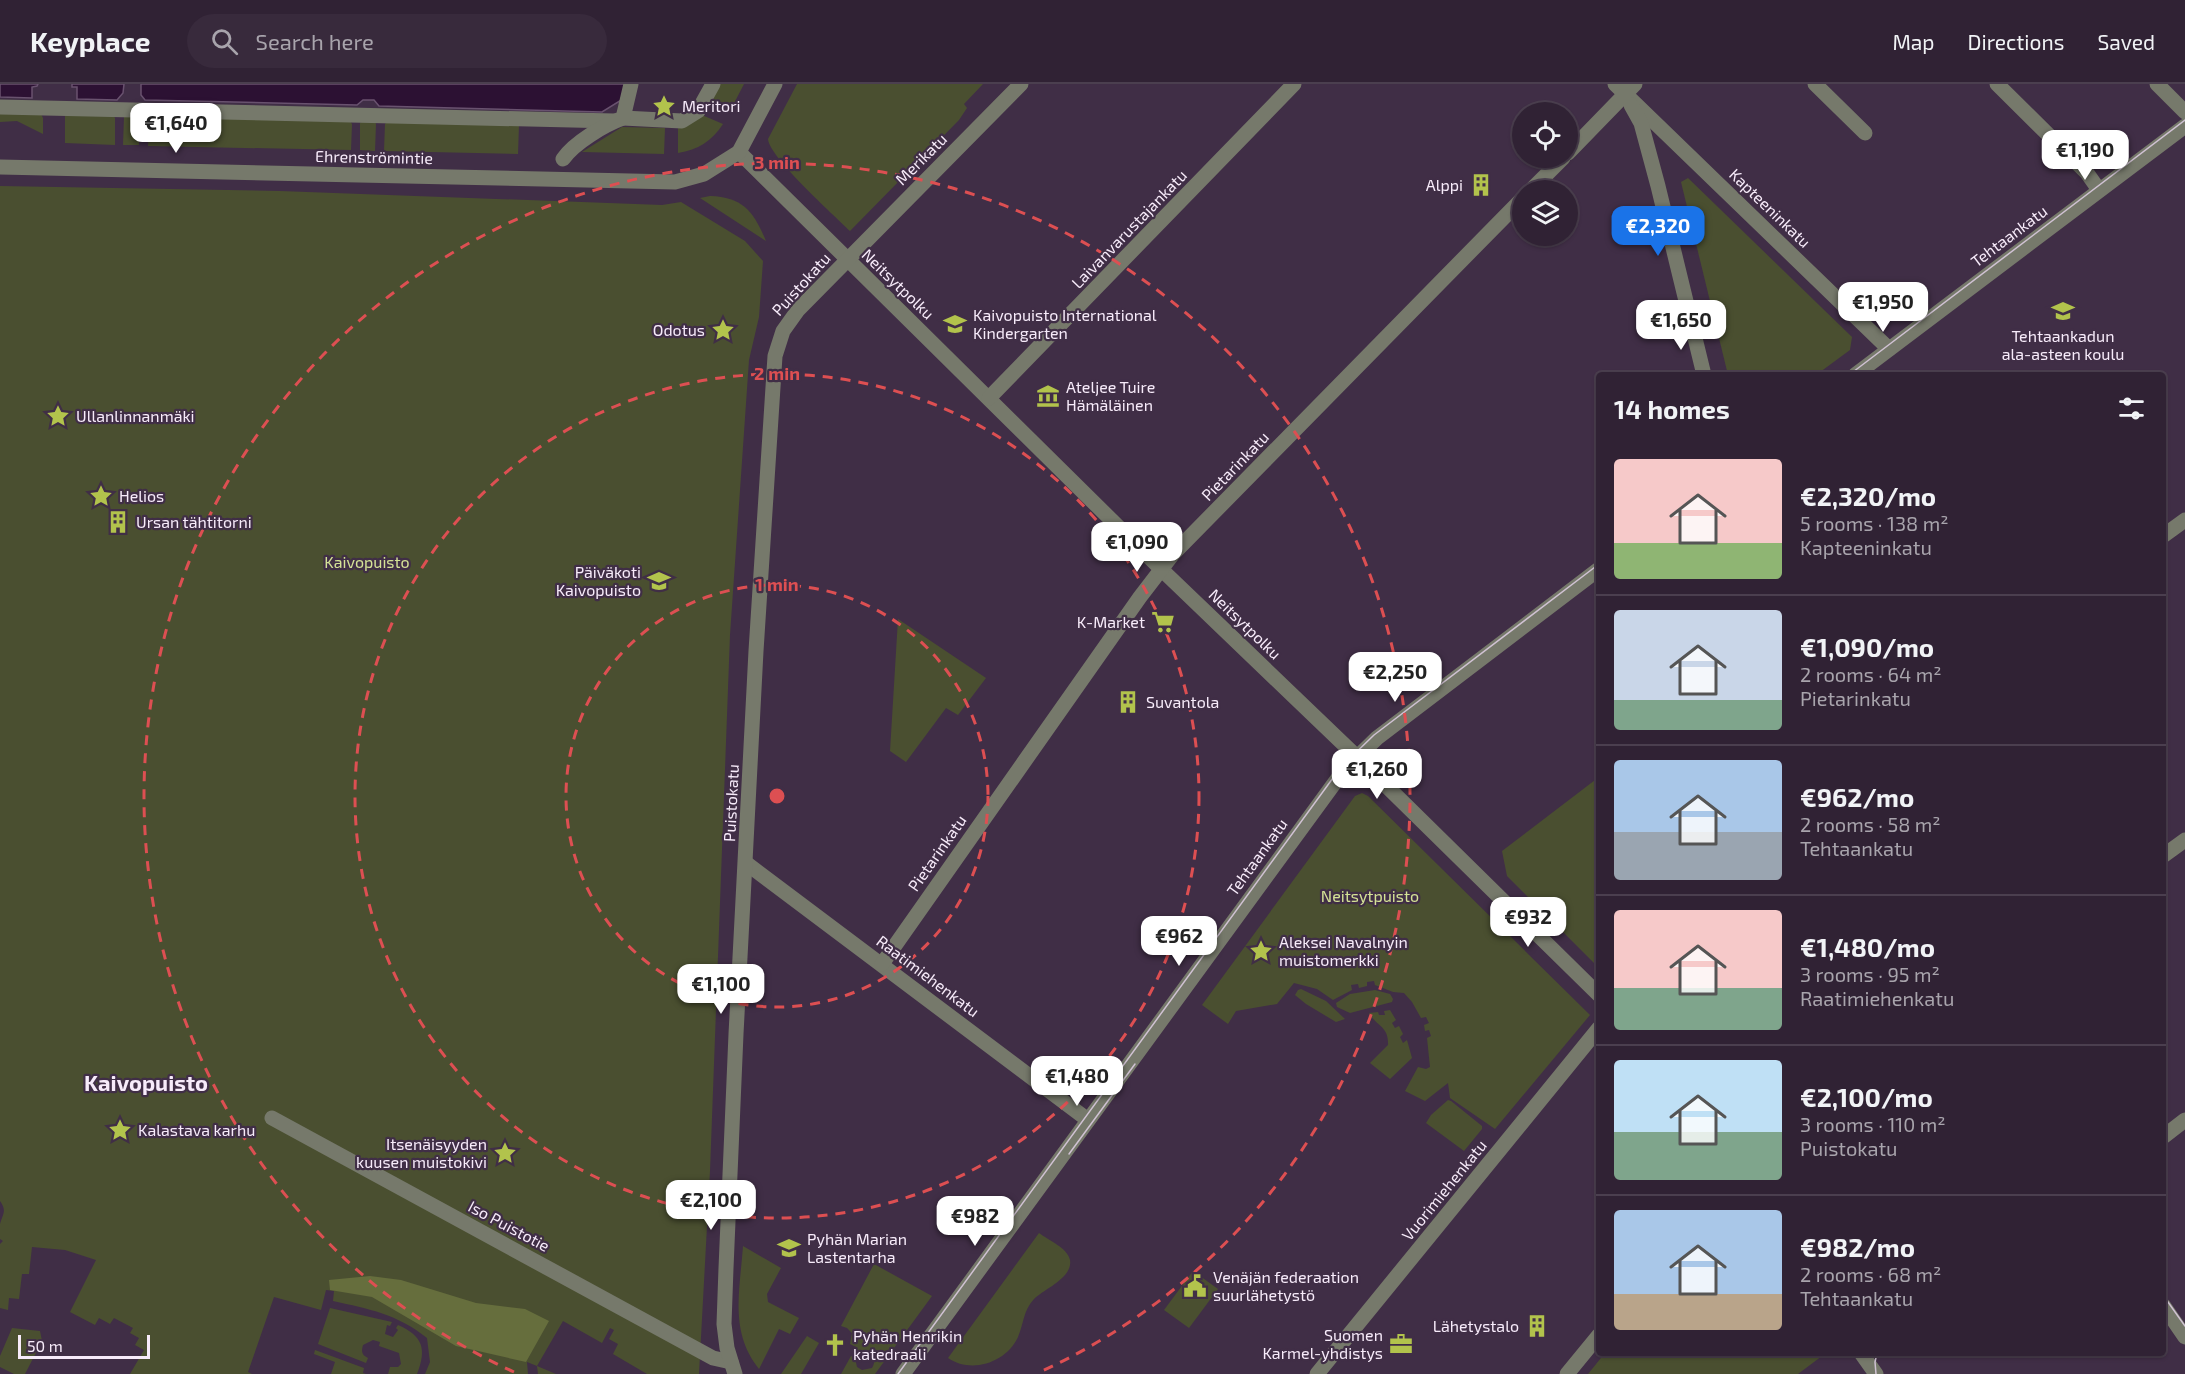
<!DOCTYPE html>
<meta charset="utf-8">
<style>
:root{--surface:#302234;--page:#382a3c;--text:#f1f3f6;--muted:#a8a4ac;--line:#4b3f4f;--accent:#1a73e8}
body{margin:0;font-family:"Exo 2",sans-serif;background:var(--page);color:var(--text);height:100vh;display:flex;flex-direction:column;font-size:22px;white-space:nowrap}
*{box-sizing:border-box;margin:0}
p{font-size:20px;color:var(--muted)}
.icon{flex:none;width:33px;height:33px;fill:none;stroke:currentColor;stroke-width:2;stroke-linecap:round;stroke-linejoin:round}
.map{position:relative;flex:1;overflow:hidden}
.drawer{position:absolute;left:1596px;top:288px;width:570px;height:984px;display:flex;flex-direction:column;background:var(--surface);border-radius:6px;box-shadow:0 2px 4px #0004,0 0 0 2px var(--line)}
.drawer>*{flex:none}
.buttons{position:absolute;left:1512px;top:18px;display:grid;gap:12px}
.buttons a{display:grid;place-items:center;width:66px;height:66px;border-radius:50%;background:var(--surface);box-shadow:0 2px 4px #0004,0 0 0 2px var(--line);font-size:30px}
.scale{position:absolute;left:18px;bottom:15px;width:132px;box-sizing:border-box;padding-left:6px;border:3px solid #f7ebfa;border-top:0;font-size:16px;line-height:21px;white-space:nowrap;color:#f7ebfa;-webkit-text-stroke:4px #402e46;paint-order:stroke}
.price{position:absolute;translate:-50% -51px;padding:0 14px;border-radius:12px;background:#fff;color:#222;font-size:20px;line-height:39px;filter:drop-shadow(0 2px 3px #0008)}
.price::after{content:'';position:absolute;left:50%;top:36px;width:18px;height:14px;margin-left:-9px;background:inherit;clip-path:polygon(0 0,100% 0,50% 100%)}
.price.on{background:var(--accent);color:#fff}
ul{padding:0;list-style:none}
li{display:flex;align-items:center;gap:18px;height:150px;padding:0 18px}
li+li{border-top:2px solid var(--line)}
li span{display:grid;place-items:center;flex:none;width:168px;height:120px;border-radius:6px;color:#555}
li>.icon{margin-inline-start:auto}
span .icon{width:72px;height:72px;fill:#fffc;stroke-width:1}
li b{font-size:26px}
h2{display:flex;justify-content:space-between;align-items:center;height:72px;padding:0 18px;font-size:26px}
header{display:flex;align-items:center;gap:36px;box-sizing:border-box;height:84px;padding:0 30px;background:var(--surface);border-bottom:2px solid var(--line)}
header strong{font-size:28px}
nav{display:flex;gap:33px;margin-inline-start:auto;font-size:21px}
.search{width:420px;height:54px;background:var(--page);display:flex;align-items:center;gap:15px;box-sizing:border-box;padding:0 21px;border-radius:33px;color:var(--muted);font-size:22px}
.map>svg:first-child{display:block}
.green{fill:#4a4f30}
.forest{fill:#666e3d}
.water{fill:#2c1133;stroke:#69526f;stroke-width:1.5}
.lines{fill:none;stroke-linecap:round;stroke-linejoin:round}
.minor{stroke:#76796b;stroke-width:15}
.tram{stroke:#d0c2d3;stroke-width:1.5}
.ring{fill:none;stroke:#dd4f52;stroke-width:3;stroke-dasharray:10 8}
.labels{text-anchor:middle;stroke-width:4.5;stroke-linejoin:round;paint-order:stroke}
.poi-label{font-size:16px;fill:#f7ebfa;stroke:#402e46;text-anchor:start}
.street-label{font-size:16px;fill:#f7ebfa;stroke:#402e46}
.park-label{font-size:16px;fill:#d5e396;stroke:#402e46}
.district-label{font-size:22px;font-weight:bold;fill:#f7ebfa;stroke:#402e46}
.centre{fill:#dd4f52;stroke:#402e46;stroke-width:3}
.ring-label{font-size:18px;text-anchor:middle;font-weight:bold;fill:#dd4f52;stroke:#402e46;stroke-width:4.5;stroke-linejoin:round;paint-order:stroke}
</style>
<header>
<strong>Keyplace</strong>
<div class="search"><svg class="icon" aria-label="search" viewBox="0 0 24 24"><circle cx="10" cy="10" r="6"/><path d="M15 15l6 6"/></svg>Search here</div>
<nav><a>Map</a><a>Directions</a><a>Saved</a></nav>
</header>
<div class="map">
<svg width="2185" height="1290" viewBox="0 0 2185 1290">
<rect width="100%" height="100%" fill="#402e46"/>
<g class="green">
<path d="M 718,0 L 744,0 L 730,27 L 710,17 Z"/>
<path d="M 797,0 L 983,0 L 964,20 L 967,24 L 959,36 L 850,147 C 834,131 769,73 768,55 Z"/>
<path d="M 0,29 L 41,30 L 43,34 L 43,50 L 17,37 L 0,38 Z"/>
<path d="M 68,31 L 113,31 L 115,34 L 115,61 L 65,59 L 65,32 Z"/>
<path d="M 702,31 L 723,40 C 712,57 698,66 678,69 L 678,44 Z"/>
<path d="M 138,32 L 139,61 L 123,61 L 124,33 Z"/>
<path d="M 150,32 L 350,37 L 352,40 L 351,66 L 148,62 Z"/>
<path d="M 363,37 L 375,38 L 376,40 L 375,67 L 360,66 L 360,39 Z"/>
<path d="M 387,38 L 519,41 L 518,70 L 384,67 L 385,40 Z"/>
<path d="M 622,43 L 665,44 L 664,70 L 582,68 Z"/>
<path d="M 1688,94 L 1852,253 L 1850,266 L 1816,291 L 1728,291 L 1681,98 Z"/>
<path d="M 0,102 L 280,107 L 662,121 L 681,118 L 745,157 L 763,177 L 759,233 L 749,276 L 730,551 L 710,1087 L 699,1290 L 647,1290 L 613,1270 L 618,1260 L 609,1255 L 614,1246 L 610,1244 L 602,1259 L 563,1237 L 537,1282 L 556,1290 L 538,1290 L 537,1282 L 527,1278 L 528,1290 L 425,1290 L 430,1278 L 427,1254 C 397,1230 369,1225 333,1217 L 334,1207 L 326,1206 L 321,1226 L 274,1213 L 248,1288 L 252,1290 L 130,1290 L 144,1266 L 135,1261 L 139,1254 L 130,1249 L 133,1244 L 114,1234 L 110,1240 L 99,1234 L 95,1241 L 70,1228 L 96,1176 L 65,1166 L 32,1163 L 29,1190 L 22,1190 L 19,1215 L 9,1214 L 8,1226 L 0,1224 L 0,1160 L 3,1157 L 0,1155 C 0,1151 0,1144 0,1140 C 3,1129 7,1127 0,1117 Z"/>
<path d="M 710,112 C 744,113 754,129 766,157 L 700,114 Z"/>
<path d="M 898,535 L 986,594 L 958,631 L 946,624 L 906,678 L 890,667 Z"/>
<path d="M 1599,693 L 1599,884 L 1507,792 L 1502,767 Z"/>
<path d="M 1362,709 L 1368,712 L 1590,931 L 1495,1045 L 1450,1014 L 1448,999 L 1425,1017 L 1405,1007 L 1418,983 L 1426,985 L 1430,983 L 1427,954 L 1431,952 L 1429,946 L 1425,947 L 1424,941 L 1429,939 L 1426,933 L 1421,934 L 1412,918 L 1404,909 L 1393,908 L 1375,901 L 1374,897 L 1367,898 L 1367,902 L 1359,904 L 1358,900 L 1351,901 L 1352,906 L 1333,916 L 1317,905 L 1294,899 L 1277,920 L 1236,927 L 1228,940 L 1202,921 L 1355,712 Z"/>
<path d="M 1301,905 L 1326,917 L 1345,935 L 1336,938 L 1306,920 L 1295,911 L 1298,906 Z"/>
<path d="M 1375,906 L 1390,910 L 1393,915 L 1392,918 L 1350,929 L 1337,923 L 1336,919 L 1350,910 Z"/>
<path d="M 1390,926 L 1396,936 L 1392,939 L 1395,944 L 1399,942 L 1403,950 L 1400,953 L 1403,959 L 1407,956 L 1412,974 L 1390,995 L 1370,979 L 1388,961 C 1389,942 1376,942 1369,929 L 1378,928 L 1379,931 L 1385,931 L 1384,927 Z"/>
<path d="M 1448,1016 L 1451,1017 L 1482,1042 L 1482,1045 L 1464,1067 L 1426,1039 L 1431,1031 Z"/>
<path d="M 1039,1149 C 1048,1156 1068,1164 1070,1176 C 1073,1194 1044,1205 1034,1215 C 1023,1227 1024,1239 1018,1253 C 1006,1279 971,1290 948,1274 Z"/>
<path d="M 743,1162 L 781,1184 L 767,1210 L 768,1218 L 799,1234 L 790,1250 L 779,1245 L 759,1285 C 729,1248 740,1206 743,1162 Z"/>
<path d="M 874,1180 L 932,1212 L 875,1290 L 841,1290 L 851,1272 L 855,1274 L 857,1283 L 862,1286 L 872,1284 C 879,1273 869,1262 858,1269 L 854,1267 L 856,1263 L 850,1260 L 852,1249 L 847,1244 L 841,1242 Z"/>
<path d="M 1193,1187 L 1218,1205 L 1189,1244 L 1164,1226 Z"/>
<path d="M 330,1224 L 392,1238 L 390,1242 L 387,1241 L 385,1250 L 393,1253 L 398,1246 L 396,1244 L 398,1241 C 423,1252 427,1265 417,1290 L 388,1290 L 390,1283 L 398,1283 L 401,1280 L 399,1269 L 379,1262 L 380,1258 L 373,1256 L 363,1261 C 361,1268 362,1271 368,1274 L 366,1279 L 318,1260 Z"/>
<path d="M 12,1244 L 40,1247 L 42,1257 L 25,1290 L 14,1290 L 0,1283 L 0,1272 Z"/>
<path d="M 807,1252 L 819,1259 L 801,1290 L 781,1290 Z"/>
<path d="M 315,1266 L 364,1284 L 363,1289 L 366,1290 L 331,1290 L 335,1278 L 314,1270 Z"/>
<path d="M 1605,1269 L 1826,1269 L 1798,1290 L 1588,1290 Z"/>
</g>
<path class="forest" d="M 370,1192 L 401,1196 L 476,1219 L 525,1225 L 549,1237 L 526,1278 L 456,1262 L 372,1213 L 330,1206 L 329,1196 Z"/>
<g class="water">
<path d="M 0,0 L 38,0 L 37,2 L 32,3 L 32,14 L 0,13 Z"/>
<path d="M 72,0 L 124,0 L 123,9 L 117,16 L 77,15 L 77,3 L 72,3 Z"/>
<path d="M 141,0 L 627,0 L 623,15 L 602,28 L 379,22 L 374,16 L 363,16 L 357,21 L 145,16 L 141,11 Z"/>
</g>
<g class="lines">
<g class="minor">
<path d="M 1615,0 L 1889,265"/>
<path d="M 1815,0 L 1865,49"/>
<path d="M 1997,0 L 2087,89 L 2099,106"/>
<path d="M 2157,0 L 2185,28"/>
<path d="M 1631,21 L 1641,39 L 1658,102 L 1704,291"/>
<path d="M 0,23 L 614,37"/>
<path d="M 623,34 L 682,37 L 698,27 L 713,0"/>
<path d="M 739,68 L 1161,485 L 1359,675 L 1599,911"/>
<path d="M 1568,69 L 1635,0"/>
<path d="M 563,75 C 574,59 604,41 623,34 L 631,0"/>
<path d="M 0,83 L 675,98 L 704,90 L 739,68 L 775,0"/>
<path d="M 1531,106 L 1563,74"/>
<path d="M 1855,291 L 2185,42"/>
<path d="M 989,314 L 1294,0"/>
<path d="M 2163,452 L 2185,436"/>
<path d="M 2163,772 L 2185,756"/>
<path d="M 746,779 L 1088,1036"/>
<path d="M 882,880 L 1140,513 L 1173,470 L 1522,115"/>
<path d="M 272,1034 L 713,1274 L 731,1278"/>
<path d="M 2163,1053 L 2185,1036"/>
<path d="M 2163,1221 L 2185,1253"/>
<path d="M 1861,1269 L 1876,1290"/>
<path d="M 735,1290 L 727,1264 L 724,1240 L 726,1184 L 736,950 L 756,567 L 775,272 L 783,247 L 798,226 L 1021,0"/>
<path d="M 903,1290 L 1344,686 L 1377,654 L 1599,485"/>
<path d="M 1317,1290 L 1599,944"/>
<path d="M 1567,1290 L 1599,1251"/>
</g>
<g class="tram">
<path d="M 1849,291 L 2185,36"/>
<path d="M 1069,1070 L 1135,980"/>
<path d="M 2163,1211 L 2185,1242"/>
<path d="M 898,1290 L 1341,683 L 1374,651 L 1599,480"/>
<path d="M 1876,1290 L 1875,1278 L 1877,1269"/>
</g>
</g>
<g class="ring">
<circle cx="777" cy="712" r="211"/>
<circle cx="777" cy="712" r="422"/>
<path d="M514 1288A633 633 0 1 1 1040 1288"/>
</g>
<defs>
<g id="sight-bare" transform="scale(1.8)"><path d="M0-6L1.8-2.2L6-1.7L2.9 1.2L3.7 5.4L0 3.3L-3.7 5.4L-2.9 1.2L-6-1.7L-1.8-2.2Z" fill="#b2c34c" stroke="#402e46" stroke-width="2.5" paint-order="stroke"/></g>
<g id="building-bare" transform="scale(1.8)"><path d="M-4-6H4V6H1V3H-1V6H-4ZM-2.5-4.3h1.7v1.8h-1.7ZM.8-4.3h1.7v1.8H.8ZM-2.5-1h1.7V.8h-1.7ZM.8-1h1.7V.8H.8Z" fill="#b2c34c" stroke="#402e46" stroke-width="2.5" paint-order="stroke"/></g>
<g id="school-bare" transform="scale(1.8)"><path d="M0-5L7-2L0 1L-7-2ZM-4 1L0 2.5L4 1V4Q0 6-4 4Z" fill="#b2c34c" stroke="#402e46" stroke-width="2.5" paint-order="stroke"/></g>
<g id="museum-bare" transform="scale(1.8)"><path d="M0-6L6-3V-2H-6V-3ZM-5-1h2V3h-2ZM-1-1h2V3h-2ZM3-1h2V3H3ZM-6 4H6V6H-6Z" fill="#b2c34c" stroke="#402e46" stroke-width="2.5" paint-order="stroke"/></g>
<g id="supermarket-bare" transform="scale(1.8)"><path d="M-6-5.5h2.5l.6 2H6L4.5 2H-2.5L-4.4-4H-6ZM-1.5 3.2a1.3 1.3 0 1 0 .1 0ZM3 3.2a1.3 1.3 0 1 0 .1 0Z" fill="#b2c34c" stroke="#402e46" stroke-width="2.5" paint-order="stroke"/></g>
<g id="civic-bare" transform="scale(1.8)"><path d="M-.6-6.5H3V-4.5H.6V-3L4-1V1h2V6H-6V1h2V-1L-.6-3ZM-1.2 2.5V6h2.4V2.5Z" fill="#b2c34c" stroke="#402e46" stroke-width="2.5" paint-order="stroke"/></g>
<g id="office-bare" transform="scale(1.8)"><path d="M-6-3h4V-5.5h4V-3h4V5H-6ZM-1-4.5V-3h2v-1.5ZM-6 0V1H6V0Z" fill="#b2c34c" stroke="#402e46" stroke-width="2.5" paint-order="stroke"/></g>
<g id="church-bare" transform="scale(1.8)"><path d="M-1.2-6h2.4v3.5h3.3v2.4h-3.3V6h-2.4V-.1h-3.3v-2.4h3.3Z" fill="#b2c34c" stroke="#402e46" stroke-width="2.5" paint-order="stroke"/></g>
</defs>
<g fill-rule="evenodd">
<use href="#sight-bare" x="664" y="22"/>
<use href="#building-bare" x="1481" y="101"/>
<use href="#school-bare" x="2063" y="227"/>
<use href="#school-bare" x="955" y="240"/>
<use href="#sight-bare" x="723" y="246"/>
<use href="#museum-bare" x="1048" y="312"/>
<use href="#sight-bare" x="58" y="332"/>
<use href="#sight-bare" x="101" y="412"/>
<use href="#building-bare" x="118" y="438"/>
<use href="#school-bare" x="659" y="497"/>
<use href="#supermarket-bare" x="1163" y="538"/>
<use href="#building-bare" x="1128" y="618"/>
<use href="#sight-bare" x="1261" y="867"/>
<use href="#sight-bare" x="120" y="1046"/>
<use href="#sight-bare" x="505" y="1069"/>
<use href="#school-bare" x="789" y="1164"/>
<use href="#civic-bare" x="1195" y="1202"/>
<use href="#building-bare" x="1537" y="1242"/>
<use href="#office-bare" x="1401" y="1260"/>
<use href="#church-bare" x="835" y="1261"/>
</g>
<g class="labels">
<g class="poi-label">
<text x="682" y="28">Meritori</text>
<text x="1463" y="107" text-anchor="end">Alppi</text>
<text x="973" y="237">Kaivopuisto International<tspan x="973" dy="18">Kindergarten</tspan></text>
<text x="705" y="252" text-anchor="end">Odotus</text>
<text x="2063" y="258" text-anchor="middle">Tehtaankadun<tspan x="2063" dy="18">ala-asteen koulu</tspan></text>
<text x="1066" y="309">Ateljee Tuire<tspan x="1066" dy="18">Hämäläinen</tspan></text>
<text x="76" y="338">Ullanlinnanmäki</text>
<text x="119" y="418">Helios</text>
<text x="136" y="444">Ursan tähtitorni</text>
<text x="641" y="494" text-anchor="end">Päiväkoti<tspan x="641" dy="18">Kaivopuisto</tspan></text>
<text x="1145" y="544" text-anchor="end">K-Market</text>
<text x="1146" y="624">Suvantola</text>
<text x="1279" y="864">Aleksei Navalnyin<tspan x="1279" dy="18">muistomerkki</tspan></text>
<text x="138" y="1052">Kalastava karhu</text>
<text x="487" y="1066" text-anchor="end">Itsenäisyyden<tspan x="487" dy="18">kuusen muistokivi</tspan></text>
<text x="807" y="1161">Pyhän Marian<tspan x="807" dy="18">Lastentarha</tspan></text>
<text x="1213" y="1199">Venäjän federaation<tspan x="1213" dy="18">suurlähetystö</tspan></text>
<text x="1519" y="1248" text-anchor="end">Lähetystalo</text>
<text x="1383" y="1257" text-anchor="end">Suomen<tspan x="1383" dy="18">Karmel-yhdistys</tspan></text>
<text x="853" y="1258">Pyhän Henrikin<tspan x="853" dy="18">katedraali</tspan></text>
</g>
<g class="street-label">
<text transform="translate(374 73) rotate(1)" y="6">Ehrenströmintie</text>
<text transform="translate(921 75) rotate(-45)" y="6">Merikatu</text>
<text transform="translate(1770 124) rotate(44)" y="6">Kapteeninkatu</text>
<text transform="translate(1129 145) rotate(-46)" y="6">Laivanvarustajankatu</text>
<text transform="translate(2009 152) rotate(-37)" y="6">Tehtaankatu</text>
<text transform="translate(801 200) rotate(-48)" y="6">Puistokatu</text>
<text transform="translate(898 200) rotate(44)" y="6">Neitsytpolku</text>
<text transform="translate(1235 382) rotate(-46)" y="6">Pietarinkatu</text>
<text transform="translate(1245 540) rotate(44)" y="6">Neitsytpolku</text>
<text transform="translate(731 719) rotate(-87)" y="6">Puistokatu</text>
<text transform="translate(937 769) rotate(-55)" y="6">Pietarinkatu</text>
<text transform="translate(1257 773) rotate(-54)" y="6">Tehtaankatu</text>
<text transform="translate(928 892) rotate(37)" y="6">Raatimiehenkatu</text>
<text transform="translate(1444 1106) rotate(-51)" y="6">Vuorimiehenkatu</text>
<text transform="translate(509 1142) rotate(28)" y="6">Iso Puistotie</text>
</g>
<g class="park-label">
<text x="367" y="484">Kaivopuisto</text>
<text x="1370" y="818">Neitsytpuisto</text>
</g>
<g class="district-label">
<text x="146" y="1007">Kaivopuisto</text>
</g>
</g>
<circle cx="777" cy="712" r="9" class="centre"/>
<g class="ring-label">
<text x="777" y="85">3 min</text>
<text x="777" y="296">2 min</text>
<text x="777" y="507">1 min</text>
</g>
</svg>
<div class="buttons">
<a><svg class="icon" aria-label="locate" viewBox="0 0 24 24"><circle cx="12" cy="12" r="6"/><path d="M12 2v4M12 18v4M2 12h4M18 12h4"/></svg></a>
<a><svg class="icon" aria-label="layers" viewBox="0 0 24 24"><path d="M12 4l9 5-9 5-9-5zM3 14l9 5 9-5"/></svg></a>
</div>
<div class="scale">50 m</div>
<b class="price" style="left:176px;top:70px">€1,640</b>
<b class="price" style="left:2085px;top:97px">€1,190</b>
<b class="price on" style="left:1658px;top:173px">€2,320</b>
<b class="price" style="left:1883px;top:249px">€1,950</b>
<b class="price" style="left:1681px;top:267px">€1,650</b>
<b class="price" style="left:1137px;top:489px">€1,090</b>
<b class="price" style="left:1395px;top:619px">€2,250</b>
<b class="price" style="left:1377px;top:716px">€1,260</b>
<b class="price" style="left:1528px;top:864px">€932</b>
<b class="price" style="left:1179px;top:883px">€962</b>
<b class="price" style="left:721px;top:931px">€1,100</b>
<b class="price" style="left:1077px;top:1023px">€1,480</b>
<b class="price" style="left:711px;top:1147px">€2,100</b>
<b class="price" style="left:975px;top:1163px">€982</b>
<section class="drawer">
<h2>14 homes<svg class="icon" aria-label="filters" viewBox="0 0 24 24"><path d="M4 7h16M4 17h16"/><circle cx="9" cy="7" r="2"/><circle cx="15" cy="17" r="2"/></svg></h2>
<ul>
<li><span style="background:linear-gradient(#f6c9c9 70%,#8fb573 0)"><svg class="icon" aria-label="home" viewBox="0 0 24 24"><path d="M3 11l9-7 9 7M6 9v11h12V9"/></svg></span><div><b>€2,320/mo</b><p>5 rooms · 138 m²</p><p>Kapteeninkatu</p></div></li>
<li><span style="background:linear-gradient(#c9d6e8 75%,#7fa58c 0)"><svg class="icon" aria-label="home" viewBox="0 0 24 24"><path d="M3 11l9-7 9 7M6 9v11h12V9"/></svg></span><div><b>€1,090/mo</b><p>2 rooms · 64 m²</p><p>Pietarinkatu</p></div></li>
<li><span style="background:linear-gradient(#a9c7e8 60%,#9aa5b1 0)"><svg class="icon" aria-label="home" viewBox="0 0 24 24"><path d="M3 11l9-7 9 7M6 9v11h12V9"/></svg></span><div><b>€962/mo</b><p>2 rooms · 58 m²</p><p>Tehtaankatu</p></div></li>
<li><span style="background:linear-gradient(#f6c9c9 65%,#7fa58c 0)"><svg class="icon" aria-label="home" viewBox="0 0 24 24"><path d="M3 11l9-7 9 7M6 9v11h12V9"/></svg></span><div><b>€1,480/mo</b><p>3 rooms · 95 m²</p><p>Raatimiehenkatu</p></div></li>
<li><span style="background:linear-gradient(#bfe0f5 60%,#7fa58c 0)"><svg class="icon" aria-label="home" viewBox="0 0 24 24"><path d="M3 11l9-7 9 7M6 9v11h12V9"/></svg></span><div><b>€2,100/mo</b><p>3 rooms · 110 m²</p><p>Puistokatu</p></div></li>
<li><span style="background:linear-gradient(#a9c7e8 70%,#b9a48a 0)"><svg class="icon" aria-label="home" viewBox="0 0 24 24"><path d="M3 11l9-7 9 7M6 9v11h12V9"/></svg></span><div><b>€982/mo</b><p>2 rooms · 68 m²</p><p>Tehtaankatu</p></div></li>
</ul>
</section>
</div>
